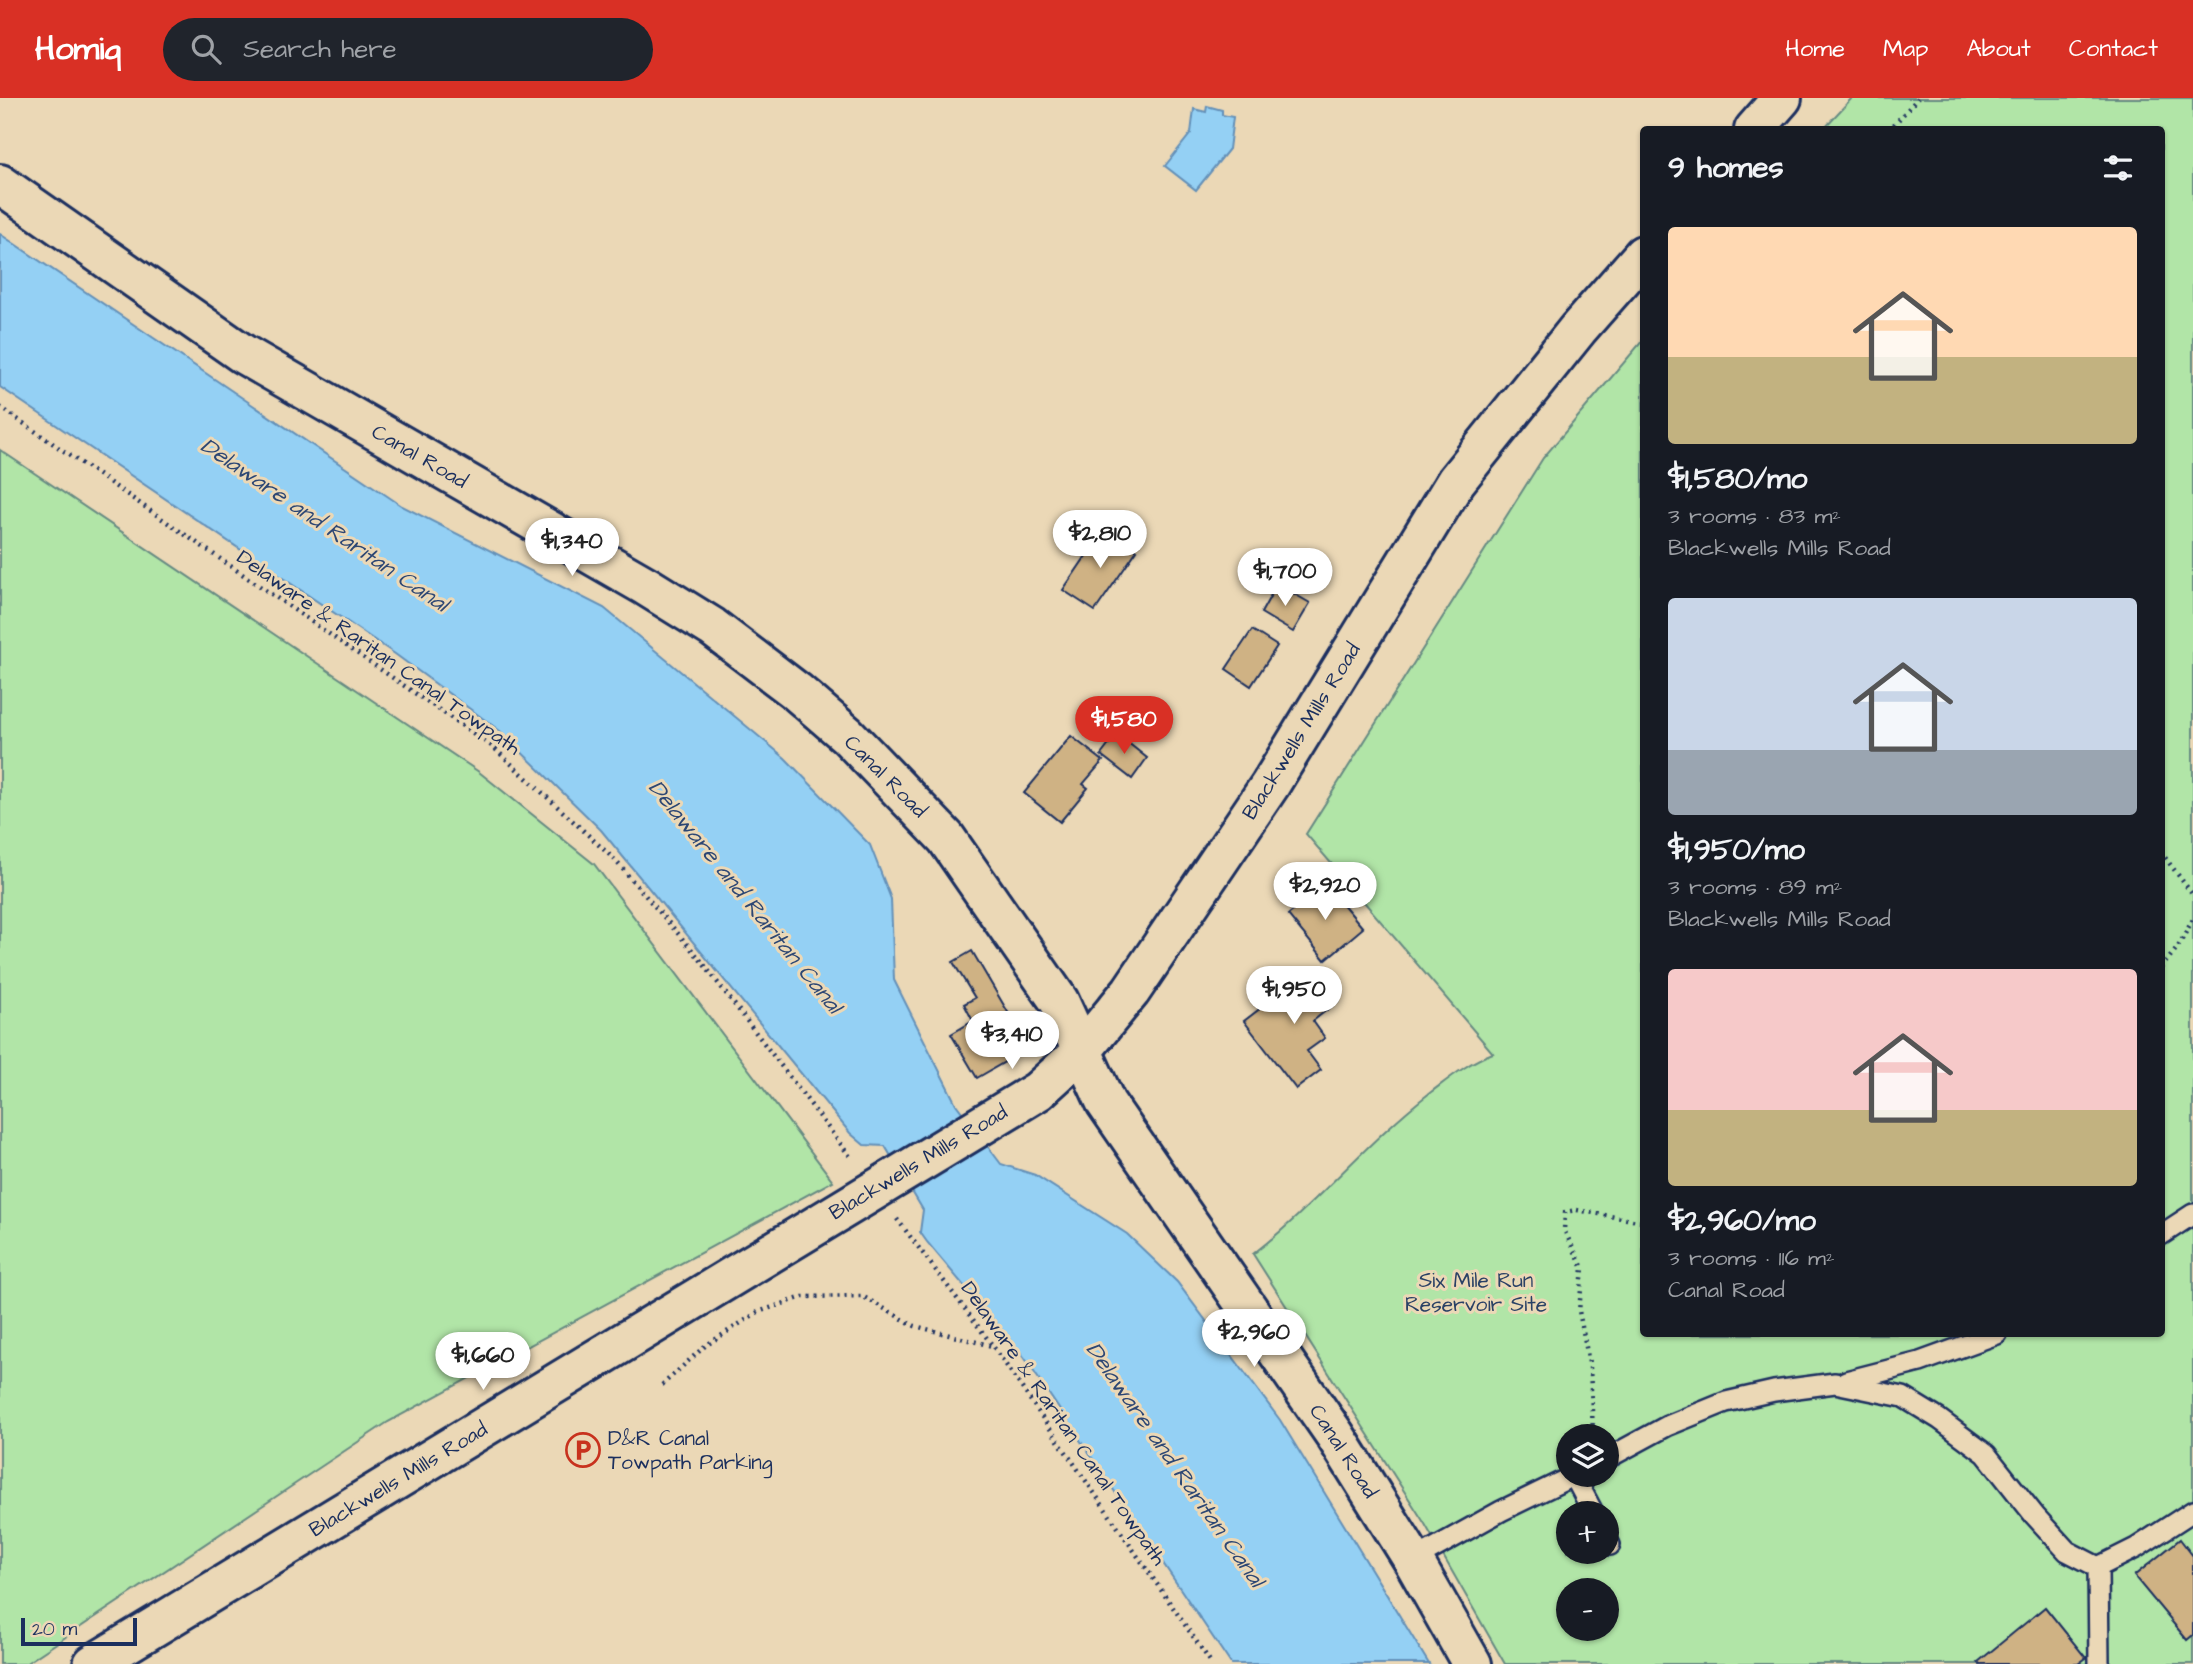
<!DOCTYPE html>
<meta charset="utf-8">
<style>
:root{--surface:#171b24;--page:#20242c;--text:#f1f3f6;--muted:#9ea1a6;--accent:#d93025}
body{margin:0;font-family:"Architects Daughter",sans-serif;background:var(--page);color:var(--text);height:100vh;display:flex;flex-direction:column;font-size:26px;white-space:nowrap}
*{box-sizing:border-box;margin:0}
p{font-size:23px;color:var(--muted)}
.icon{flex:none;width:38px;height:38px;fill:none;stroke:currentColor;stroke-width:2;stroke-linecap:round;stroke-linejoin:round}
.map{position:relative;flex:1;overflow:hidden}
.side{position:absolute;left:1640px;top:28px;width:525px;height:1211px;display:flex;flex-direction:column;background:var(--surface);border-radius:7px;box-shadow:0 2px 5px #0004}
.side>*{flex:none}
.fabs{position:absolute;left:1556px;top:1326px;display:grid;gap:14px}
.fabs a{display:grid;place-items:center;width:63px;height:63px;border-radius:50%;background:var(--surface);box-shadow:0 2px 5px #0004;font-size:35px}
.scale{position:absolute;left:21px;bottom:18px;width:116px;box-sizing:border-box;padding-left:7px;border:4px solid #1b2f5e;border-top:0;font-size:19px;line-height:24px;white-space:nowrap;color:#1b2f5e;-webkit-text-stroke:5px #ebd8b6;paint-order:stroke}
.price{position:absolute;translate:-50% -60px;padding:0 16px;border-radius:24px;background:#fff;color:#222;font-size:23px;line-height:46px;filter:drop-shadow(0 2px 4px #0008)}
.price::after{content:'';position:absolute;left:50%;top:42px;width:21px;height:16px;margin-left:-10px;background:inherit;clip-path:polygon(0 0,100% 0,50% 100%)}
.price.active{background:var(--accent);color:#fff}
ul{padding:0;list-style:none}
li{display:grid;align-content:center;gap:14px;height:371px;padding:0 28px}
li span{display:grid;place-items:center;height:217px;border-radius:7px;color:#555}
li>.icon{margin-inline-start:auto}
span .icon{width:126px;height:126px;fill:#fffc;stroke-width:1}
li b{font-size:30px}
h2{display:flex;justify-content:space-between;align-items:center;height:84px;padding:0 28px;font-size:30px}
header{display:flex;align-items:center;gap:42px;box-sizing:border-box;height:98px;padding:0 35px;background:var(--accent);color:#fff}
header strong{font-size:33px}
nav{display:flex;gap:38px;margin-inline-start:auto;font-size:24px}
.search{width:490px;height:63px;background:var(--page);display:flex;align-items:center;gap:18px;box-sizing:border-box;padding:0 24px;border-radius:38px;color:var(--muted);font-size:26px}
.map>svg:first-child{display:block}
.green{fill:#b1e5a7;stroke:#668a82;stroke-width:2;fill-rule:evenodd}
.water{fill:#94d0f4;stroke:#6490b8;stroke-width:2}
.building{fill:#cfb284;stroke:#1b2f5e;stroke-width:2}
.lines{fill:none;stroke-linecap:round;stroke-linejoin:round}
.service-casing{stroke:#1b2f5e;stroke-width:24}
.tertiary-casing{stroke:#1b2f5e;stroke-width:44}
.path{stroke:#1b2f5e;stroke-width:4.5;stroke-dasharray:2 5;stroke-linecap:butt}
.service{stroke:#ebd8b6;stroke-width:19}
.tertiary{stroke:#ebd8b6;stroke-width:38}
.labels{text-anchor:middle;stroke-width:6;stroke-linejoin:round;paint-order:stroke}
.street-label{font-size:21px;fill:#1b2f5e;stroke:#ebd8b6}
.park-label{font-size:21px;fill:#2a4165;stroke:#ebd8b6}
.poi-label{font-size:21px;fill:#1b2f5e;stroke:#ebd8b6;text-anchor:start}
.water-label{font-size:23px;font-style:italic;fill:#2d4774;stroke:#ebd8b6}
</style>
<header>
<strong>Homiq</strong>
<div class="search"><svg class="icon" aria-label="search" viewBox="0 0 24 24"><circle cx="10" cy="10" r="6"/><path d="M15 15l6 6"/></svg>Search here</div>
<nav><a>Home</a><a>Map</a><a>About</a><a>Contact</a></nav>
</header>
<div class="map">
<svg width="2193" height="1566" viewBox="0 0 2193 1566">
<rect width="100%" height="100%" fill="#ebd8b6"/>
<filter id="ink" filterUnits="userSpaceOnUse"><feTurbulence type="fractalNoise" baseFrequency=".0143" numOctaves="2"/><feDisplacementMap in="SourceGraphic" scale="14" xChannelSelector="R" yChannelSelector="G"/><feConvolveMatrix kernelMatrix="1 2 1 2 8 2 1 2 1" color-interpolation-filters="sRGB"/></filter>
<g filter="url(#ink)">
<g class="green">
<path d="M 1852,0 L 2193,0 L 2193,1566 L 1505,1566 L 1425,1426 L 1253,1156 C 1316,1107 1367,1043 1431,994 C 1451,979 1469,964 1493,955 L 1306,736 L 1543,360 L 1643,242 L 1643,1236 L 2161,1236 L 2161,32 L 1823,31 ZM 1568,1339 L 1606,1339 L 1606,1377 L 1568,1377 ZM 1568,1416 L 1606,1416 L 1606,1454 L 1568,1454 ZM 1568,1493 L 1606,1493 L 1606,1531 L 1568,1531 Z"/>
<path d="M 0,352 L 479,674 L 594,766 L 833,1083 L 388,1324 L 25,1566 L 0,1566 Z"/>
</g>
<g class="water">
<path d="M 1207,8 L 1222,12 L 1222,17 L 1233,19 L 1229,51 L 1196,92 L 1165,68 L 1191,35 L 1194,11 L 1206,14 Z"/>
<path d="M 0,136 L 402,408 L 604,510 L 785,660 L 870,747 L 891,801 L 894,882 L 956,1006 L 1001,1066 L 1035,1077 L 1127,1136 L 1177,1184 L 1280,1322 L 1429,1566 L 1231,1566 L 1024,1259 L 927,1144 L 920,1134 L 923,1112 L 885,1048 L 864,1047 L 850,1035 L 601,732 L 500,633 L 395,556 L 0,289 Z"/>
</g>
<g class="building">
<path d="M 1105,430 L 1137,452 L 1095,513 L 1063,492 Z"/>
<path d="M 1277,486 L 1310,505 L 1293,534 L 1261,515 Z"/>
<path d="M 1252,532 L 1277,548 L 1251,588 L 1226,571 Z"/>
<path d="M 1117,636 L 1147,660 L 1132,681 L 1101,657 Z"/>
<path d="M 1071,638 L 1103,663 L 1083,686 L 1088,690 L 1060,724 L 1024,695 Z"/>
<path d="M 1326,786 L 1363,830 L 1325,862 L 1288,817 Z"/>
<path d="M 972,853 L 1029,950 L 977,980 L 951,936 L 973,923 L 964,906 L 975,900 L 953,864 Z"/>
<path d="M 1313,870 L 1338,903 L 1313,923 L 1325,940 L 1307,953 L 1321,972 L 1296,991 L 1244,923 Z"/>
<path d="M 2180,1441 L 2193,1458 L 2193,1537 L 2187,1542 L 2134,1478 Z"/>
<path d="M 2045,1509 L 2086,1560 L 2078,1566 L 1980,1566 L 1978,1564 Z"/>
</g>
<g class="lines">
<g class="service-casing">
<g id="service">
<path d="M 2161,1137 L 2193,1116"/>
<path d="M 1846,1283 L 1920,1264 L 1997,1236"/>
<path d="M 1606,1361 L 1667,1328 L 1726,1304 L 1774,1293 L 1835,1285 L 1903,1299 L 1939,1321 L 1986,1356 L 2035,1418 L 2067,1453 L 2098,1469 L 2136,1450 L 2193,1413"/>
<path d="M 1574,1378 L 1594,1416"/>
<path d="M 1606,1441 L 1610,1447"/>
<path d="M 1413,1462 L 1501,1413 L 1575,1377"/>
<path d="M 2098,1469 L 2099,1566"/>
</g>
</g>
<g class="tertiary-casing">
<g id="tertiary">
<path d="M 1754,32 L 1782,0"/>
<path d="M 0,86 L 243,256 L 646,488 L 712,529 L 796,593 L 847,637 L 946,740 L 1059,903 L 1106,1005 L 1335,1337 L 1413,1462 L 1472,1566"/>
<path d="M 93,1566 L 1038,993 L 1081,954 L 1131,893 L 1270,687 L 1456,383 L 1578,231 L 1643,157"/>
</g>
</g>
<g class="path">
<path d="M 1889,32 L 1918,0"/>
<path d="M 0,309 L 493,649 L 614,761 L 699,860 L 852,1061"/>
<path d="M 2161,754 L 2193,797"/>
<path d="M 2161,870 L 2178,849 L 2193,821"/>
<path d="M 897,1121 L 993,1248 L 1212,1566"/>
<path d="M 662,1287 L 705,1248 L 758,1214 L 803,1199 L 862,1198 L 915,1228 L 992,1248"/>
<path d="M 1593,1334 L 1590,1270 L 1579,1213 L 1583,1170 L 1564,1132 L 1565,1114 L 1577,1112 L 1643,1124"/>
</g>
<use href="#service" class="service"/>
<use href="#tertiary" class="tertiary"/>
</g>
</g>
<defs>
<g id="parking-ring" transform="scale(1.75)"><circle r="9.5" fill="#ebd8b6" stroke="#c8321e" stroke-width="1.5"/><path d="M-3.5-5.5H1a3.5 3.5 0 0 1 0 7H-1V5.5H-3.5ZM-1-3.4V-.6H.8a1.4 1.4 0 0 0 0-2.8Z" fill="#c8321e"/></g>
</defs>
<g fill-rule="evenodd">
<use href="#parking-ring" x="583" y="1352"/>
</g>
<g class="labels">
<g class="street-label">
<text transform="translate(420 358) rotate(30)" y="7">Canal Road</text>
<text transform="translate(379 554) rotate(35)" y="7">Delaware &amp; Raritan Canal Towpath</text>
<text transform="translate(1301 633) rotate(-58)" y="7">Blackwells Mills Road</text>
<text transform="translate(886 678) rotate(45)" y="7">Canal Road</text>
<text transform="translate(918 1064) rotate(-31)" y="7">Blackwells Mills Road</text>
<text transform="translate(1064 1325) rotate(55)" y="7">Delaware &amp; Raritan Canal Towpath</text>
<text transform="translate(1344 1353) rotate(57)" y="7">Canal Road</text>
<text transform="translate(398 1381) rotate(-31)" y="7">Blackwells Mills Road</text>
</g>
<g class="park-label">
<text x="1476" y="1189">Six Mile Run<tspan x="1476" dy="24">Reservoir Site</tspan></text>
</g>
<g class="poi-label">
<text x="608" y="1347">D&amp;R Canal<tspan x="608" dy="24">Towpath Parking</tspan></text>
</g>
<g class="water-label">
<text transform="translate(325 426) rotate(34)" y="8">Delaware and Raritan Canal</text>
<text transform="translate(746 798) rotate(51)" y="8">Delaware and Raritan Canal</text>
<text transform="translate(1176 1366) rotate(55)" y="8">Delaware and Raritan Canal</text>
</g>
</g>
</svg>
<div class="fabs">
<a><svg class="icon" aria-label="layers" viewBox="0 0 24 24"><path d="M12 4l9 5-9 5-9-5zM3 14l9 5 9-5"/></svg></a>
<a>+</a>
<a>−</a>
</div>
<div class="scale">20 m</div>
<b class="price" style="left:1100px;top:472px">$2,810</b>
<b class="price" style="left:572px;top:480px">$1,340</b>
<b class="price" style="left:1285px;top:510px">$1,700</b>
<b class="price active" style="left:1124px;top:658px">$1,580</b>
<b class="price" style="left:1325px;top:824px">$2,920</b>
<b class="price" style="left:1294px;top:928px">$1,950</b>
<b class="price" style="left:1012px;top:973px">$3,410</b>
<b class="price" style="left:1254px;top:1271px">$2,960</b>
<b class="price" style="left:483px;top:1294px">$1,660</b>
<section class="side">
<h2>9 homes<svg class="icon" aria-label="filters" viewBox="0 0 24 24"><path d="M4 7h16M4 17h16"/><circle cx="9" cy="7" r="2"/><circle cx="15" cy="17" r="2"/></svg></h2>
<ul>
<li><span style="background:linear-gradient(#ffd9b3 60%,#c2b280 0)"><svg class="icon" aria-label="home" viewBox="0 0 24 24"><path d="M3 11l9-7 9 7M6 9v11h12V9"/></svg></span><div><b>$1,580/mo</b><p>3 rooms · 83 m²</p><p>Blackwells Mills Road</p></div></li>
<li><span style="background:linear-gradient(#c9d6e8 70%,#9aa5b1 0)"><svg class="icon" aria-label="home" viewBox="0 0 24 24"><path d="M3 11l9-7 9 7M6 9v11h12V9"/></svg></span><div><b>$1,950/mo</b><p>3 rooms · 89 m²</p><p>Blackwells Mills Road</p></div></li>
<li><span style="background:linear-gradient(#f6c9c9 65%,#c2b280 0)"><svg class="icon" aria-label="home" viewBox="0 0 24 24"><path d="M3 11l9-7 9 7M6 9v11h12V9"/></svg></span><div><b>$2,960/mo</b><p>3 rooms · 116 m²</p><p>Canal Road</p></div></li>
</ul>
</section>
</div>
